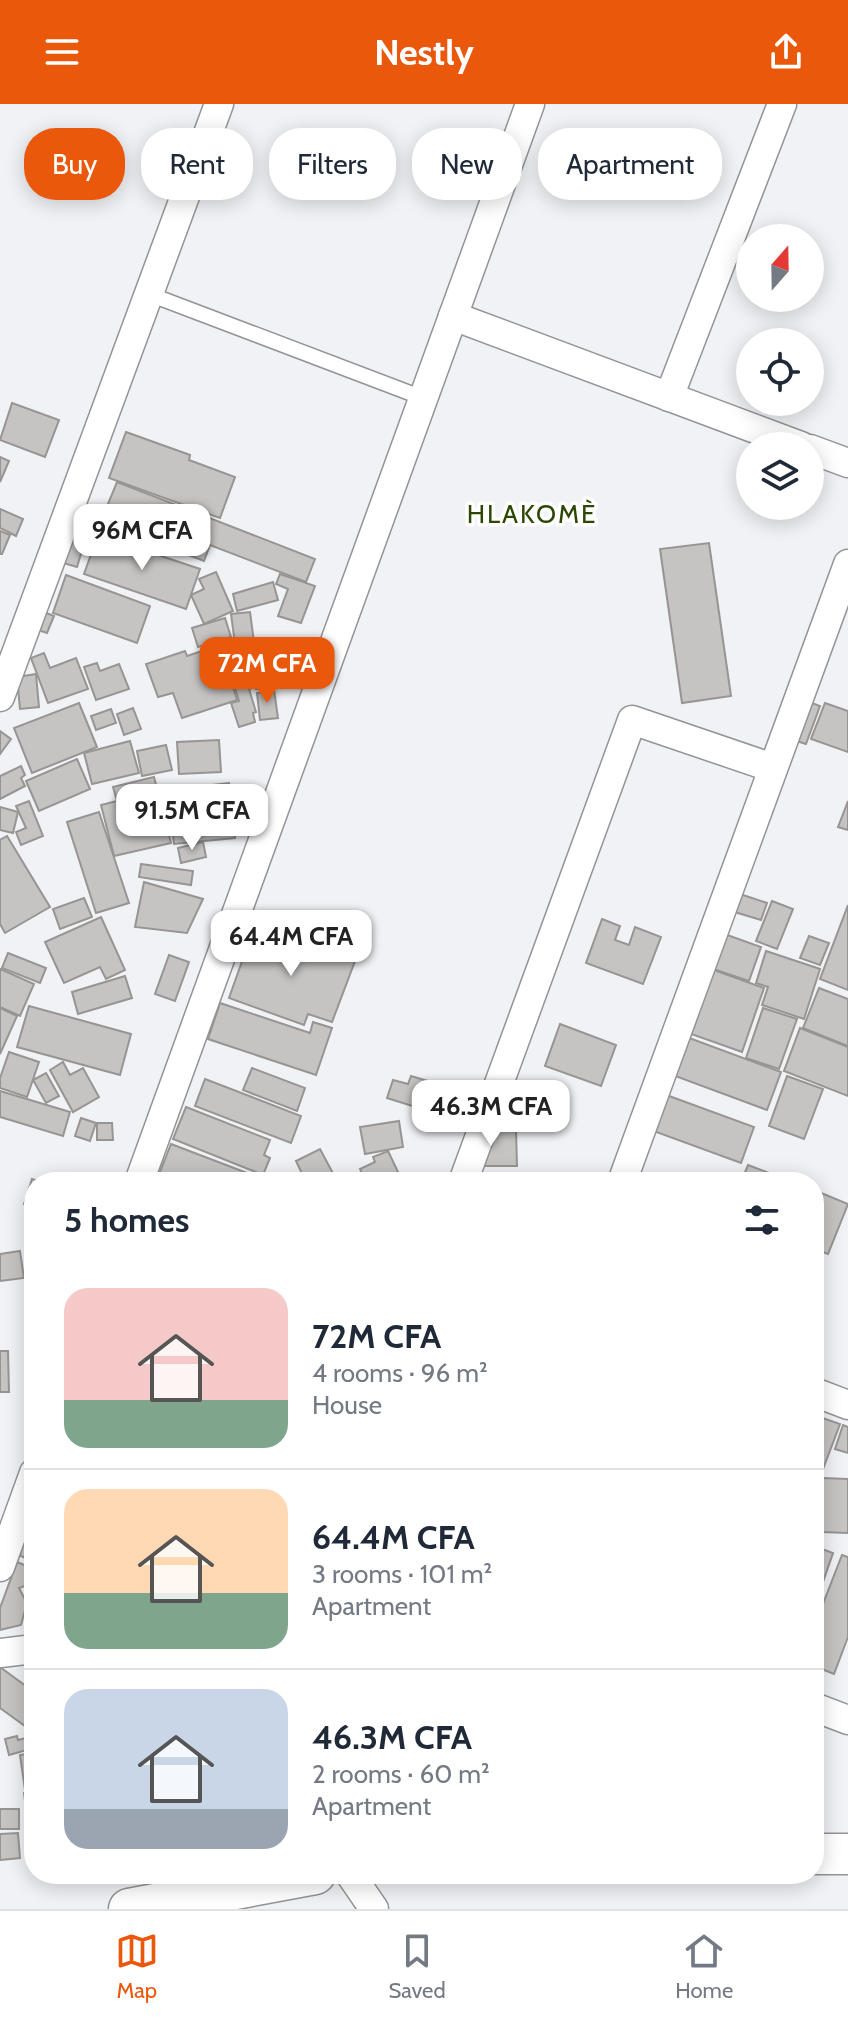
<!DOCTYPE html>
<meta charset="utf-8">
<style>
:root{--surface:#fff;--page:#f2f2f3;--text:#1f2937;--muted:#747a83;--line:#e0e1e3;--accent:#ea580c}
body{margin:0;font-family:Cabin,sans-serif;background:var(--page);color:var(--text);height:100vh;display:flex;flex-direction:column;font-size:30px;white-space:nowrap}
*{box-sizing:border-box;margin:0}
p{font-size:26px;color:var(--muted)}
.icon{flex:none;width:44px;height:44px;fill:none;stroke:currentColor;stroke-width:2;stroke-linecap:round;stroke-linejoin:round}
.map{position:relative;flex:1;overflow:hidden}
.panel{position:absolute;left:24px;top:1068px;width:800px;height:712px;display:flex;flex-direction:column;background:var(--surface);border-radius:32px;box-shadow:0 4px 20px #0003}
.panel>*{flex:none}
.guide{position:absolute;left:24px;top:24px;width:800px;height:72px;display:flex;gap:16px}
.needle{width:52px;rotate:20deg}
.controls{position:absolute;left:736px;top:120px;display:grid;gap:16px}
.controls a{display:grid;place-items:center;width:88px;height:88px;border-radius:50%;background:var(--surface);box-shadow:0 4px 20px #0003;font-size:40px}
.price{position:absolute;translate:-50% -68px;padding:0 18px;border-radius:16px;background:#fff;color:#222;font-size:26px;line-height:52px;filter:drop-shadow(0 2px 4px #0008)}
.price::after{content:'';position:absolute;left:50%;top:48px;width:24px;height:18px;margin-left:-12px;background:inherit;clip-path:polygon(0 0,100% 0,50% 100%)}
.price.current{background:var(--accent);color:#fff}
ul{padding:0;list-style:none}
li{display:flex;align-items:center;gap:24px;height:200px;padding:0 40px}
li+li{border-top:2px solid var(--line)}
li span{display:grid;place-items:center;flex:none;width:224px;height:160px;border-radius:24px;color:#555}
li>.icon{margin-inline-start:auto}
span .icon{width:96px;height:96px;fill:#fffc;stroke-width:1}
li b{font-size:34px}
h2{display:flex;justify-content:space-between;align-items:center;height:96px;padding:0 40px;font-size:34px}
.tag{padding:0 28px;border-radius:32px;background:var(--surface);box-shadow:0 4px 20px #0003;font-size:28px;line-height:72px}
.tag.current{background:var(--accent);color:#fff}
header{display:flex;justify-content:space-between;align-items:center;height:104px;padding:0 40px;background:var(--accent);color:#fff;font-size:36px;font-weight:700}
.tab-bar{display:flex;justify-content:space-around;align-items:center;height:112px;border-top:2px solid var(--line);background:var(--surface);font-size:22px;color:var(--muted)}
.tab-bar a{display:grid;justify-items:center;gap:4px}
.tab-bar .current{color:var(--accent)}
.map>svg:first-child{display:block}
.building{fill:#c6c4c2;stroke:#979593;stroke-width:2}
.lines{fill:none;stroke-linecap:round;stroke-linejoin:round}
.lane-casing{stroke:#929496;stroke-width:17}
.street-casing{stroke:#929496;stroke-width:31}
.secondary-casing{stroke:#929496;stroke-width:43}
.lane{stroke:#fff;stroke-width:14}
.street{stroke:#fff;stroke-width:28}
.secondary{stroke:#fff;stroke-width:40}
.labels{text-anchor:middle;stroke-width:7;stroke-linejoin:round;paint-order:stroke}
.neighbourhood-label{font-size:26px;letter-spacing:2px;fill:#2b4700;stroke:#fff}
</style>
<header><svg class="icon" aria-label="menu" viewBox="0 0 24 24"><path d="M4 6h16M4 12h16M4 18h16"/></svg>Nestly<svg class="icon" aria-label="share" viewBox="0 0 24 24"><path d="M12 15V3M7 8l5-5 5 5M5 13v7h14v-7"/></svg></header>
<div class="map">
<svg width="848" height="1805" viewBox="0 0 848 1805">
<rect width="100%" height="100%" fill="#f0f2f5"/>
<g class="building">
<path d="M 12,299 L 59,316 L 45,353 L 0,336 Z"/>
<path d="M 126,328 L 190,351 L 189,356 L 235,373 L 220,414 L 109,374 Z"/>
<path d="M 0,353 L 9,357 L 0,378 Z"/>
<path d="M 117,378 L 315,455 L 306,478 L 210,441 L 204,457 L 101,417 Z"/>
<path d="M 0,405 L 23,415 L 16,432 L 0,424 Z"/>
<path d="M 0,427 L 10,431 L 2,450 L 0,450 Z"/>
<path d="M 69,428 L 86,433 L 77,463 L 60,458 Z"/>
<path d="M 98,431 L 200,465 L 186,505 L 84,470 Z"/>
<path d="M 709,439 L 731,592 L 682,599 L 660,445 Z"/>
<path d="M 216,468 L 233,507 L 204,520 L 191,491 L 204,485 L 199,475 Z"/>
<path d="M 280,470 L 315,482 L 301,519 L 278,512 L 288,485 L 276,480 Z"/>
<path d="M 66,471 L 150,502 L 137,539 L 53,509 Z"/>
<path d="M 273,478 L 278,496 L 237,507 L 233,490 Z"/>
<path d="M 39,506 L 54,512 L 47,529 L 32,524 Z"/>
<path d="M 250,508 L 256,553 L 237,555 L 231,510 Z"/>
<path d="M 225,514 L 231,533 L 198,543 L 192,524 Z"/>
<path d="M 226,539 L 237,572 L 230,574 L 237,596 L 182,614 L 173,589 L 158,593 L 146,560 L 185,547 L 187,552 Z"/>
<path d="M 44,549 L 50,564 L 76,554 L 88,585 L 48,599 L 31,554 Z"/>
<path d="M 273,557 L 276,583 L 256,585 L 253,559 Z"/>
<path d="M 97,559 L 100,567 L 119,560 L 129,585 L 96,596 L 84,563 Z"/>
<path d="M 246,563 L 252,584 L 249,585 L 256,608 L 253,609 L 255,618 L 239,623 L 231,599 L 239,597 L 232,574 L 240,572 L 238,565 Z"/>
<path d="M 292,564 L 294,579 L 280,580 L 278,566 Z"/>
<path d="M 36,570 L 39,603 L 20,605 L 17,573 Z"/>
<path d="M 274,586 L 278,614 L 260,616 L 257,589 Z"/>
<path d="M 801,595 L 820,602 L 806,640 L 787,634 Z"/>
<path d="M 79,599 L 97,643 L 32,669 L 14,624 Z"/>
<path d="M 825,599 L 848,607 L 848,648 L 811,635 Z"/>
<path d="M 133,604 L 141,625 L 124,631 L 117,610 Z"/>
<path d="M 111,605 L 116,619 L 96,626 L 91,612 Z"/>
<path d="M 0,627 L 11,635 L 0,650 Z"/>
<path d="M 219,636 L 221,668 L 179,670 L 177,638 Z"/>
<path d="M 130,637 L 139,669 L 92,680 L 84,649 Z"/>
<path d="M 166,641 L 172,666 L 142,672 L 137,647 Z"/>
<path d="M 77,655 L 90,685 L 39,707 L 26,677 Z"/>
<path d="M 21,662 L 25,671 L 21,674 L 25,682 L 0,695 L 0,672 Z"/>
<path d="M 154,673 L 171,739 L 114,752 L 101,701 L 117,697 L 113,683 Z"/>
<path d="M 229,679 L 235,734 L 174,740 L 168,686 Z"/>
<path d="M 29,697 L 43,732 L 21,741 L 16,728 L 26,724 L 16,702 Z"/>
<path d="M 848,697 L 848,726 L 838,723 Z"/>
<path d="M 0,703 L 18,708 L 13,729 L 0,726 Z"/>
<path d="M 99,708 L 129,799 L 96,809 L 67,718 Z"/>
<path d="M 7,732 L 50,803 L 5,829 L 0,820 L 0,736 Z"/>
<path d="M 203,738 L 206,753 L 181,759 L 178,744 Z"/>
<path d="M 141,760 L 193,767 L 191,781 L 139,773 Z"/>
<path d="M 144,778 L 203,795 L 187,829 L 135,823 Z"/>
<path d="M 734,788 L 767,799 L 761,816 L 728,806 Z"/>
<path d="M 84,794 L 92,813 L 60,825 L 53,805 Z"/>
<path d="M 772,797 L 793,805 L 777,845 L 756,837 Z"/>
<path d="M 848,801 L 848,886 L 820,875 Z"/>
<path d="M 101,813 L 125,866 L 106,875 L 100,863 L 64,879 L 45,838 Z"/>
<path d="M 602,815 L 620,822 L 615,836 L 629,841 L 635,823 L 661,833 L 643,880 L 586,859 Z"/>
<path d="M 255,821 L 355,857 L 332,918 L 308,910 L 304,921 L 229,894 Z"/>
<path d="M 716,827 L 761,843 L 749,877 L 704,862 Z"/>
<path d="M 809,832 L 829,839 L 820,861 L 800,854 Z"/>
<path d="M 766,847 L 820,865 L 804,915 L 762,901 L 768,883 L 756,879 Z"/>
<path d="M 8,849 L 46,864 L 40,879 L 2,864 Z"/>
<path d="M 169,851 L 189,858 L 175,897 L 155,890 Z"/>
<path d="M 700,861 L 764,884 L 742,948 L 677,925 Z"/>
<path d="M 0,865 L 34,880 L 20,912 L 0,903 Z"/>
<path d="M 125,872 L 132,894 L 78,910 L 72,888 Z"/>
<path d="M 819,884 L 848,895 L 848,942 L 803,924 Z"/>
<path d="M 220,899 L 310,929 L 313,918 L 332,924 L 316,971 L 208,935 Z"/>
<path d="M 29,902 L 131,930 L 120,971 L 17,943 Z"/>
<path d="M 0,904 L 17,912 L 0,950 Z"/>
<path d="M 763,904 L 797,915 L 779,965 L 746,954 Z"/>
<path d="M 560,920 L 616,941 L 601,982 L 545,962 Z"/>
<path d="M 800,924 L 848,943 L 848,992 L 784,967 Z"/>
<path d="M 673,928 L 781,968 L 767,1006 L 659,966 Z"/>
<path d="M 9,948 L 39,958 L 27,993 L 0,984 L 0,974 Z"/>
<path d="M 63,958 L 70,971 L 83,964 L 99,993 L 73,1008 L 50,966 Z"/>
<path d="M 252,964 L 305,984 L 297,1007 L 243,986 Z"/>
<path d="M 46,969 L 59,992 L 46,999 L 33,976 Z"/>
<path d="M 411,972 L 431,978 L 422,1005 L 387,994 L 393,976 L 408,980 Z"/>
<path d="M 787,972 L 823,985 L 804,1035 L 769,1022 Z"/>
<path d="M 205,975 L 301,1012 L 291,1039 L 195,1002 Z"/>
<path d="M 650,985 L 754,1023 L 741,1059 L 637,1021 Z"/>
<path d="M 0,987 L 70,1008 L 63,1032 L 0,1013 Z"/>
<path d="M 186,1003 L 270,1036 L 264,1051 L 270,1054 L 263,1071 L 173,1035 Z"/>
<path d="M 81,1014 L 96,1019 L 90,1037 L 75,1032 Z"/>
<path d="M 399,1017 L 403,1043 L 365,1050 L 360,1023 Z"/>
<path d="M 97,1019 L 112,1019 L 113,1036 L 97,1036 Z"/>
<path d="M 466,1025 L 516,1025 L 517,1062 L 466,1062 Z"/>
<path d="M 171,1040 L 255,1072 L 252,1078 L 156,1078 Z"/>
<path d="M 320,1045 L 336,1075 L 329,1078 L 306,1078 L 296,1057 Z"/>
<path d="M 388,1047 L 398,1068 L 376,1078 L 366,1078 L 360,1065 L 375,1058 L 373,1053 Z"/>
<path d="M 748,1061 L 793,1078 L 741,1078 Z"/>
<path d="M 32,1075 L 41,1078 L 34,1078 L 34,1103 L 24,1100 Z"/>
<path d="M 814,1086 L 848,1100 L 828,1150 L 814,1145 Z"/>
<path d="M 20,1147 L 24,1174 L 0,1177 L 0,1150 Z"/>
<path d="M 0,1247 L 8,1247 L 9,1288 L 0,1288 Z"/>
<path d="M 814,1311 L 840,1320 L 814,1389 Z"/>
<path d="M 843,1321 L 848,1323 L 848,1349 L 835,1345 Z"/>
<path d="M 823,1374 L 848,1375 L 848,1429 L 822,1428 Z"/>
<path d="M 25,1416 L 34,1420 L 34,1458 L 12,1448 Z"/>
<path d="M 814,1442 L 833,1449 L 815,1501 L 814,1501 Z"/>
<path d="M 842,1451 L 848,1453 L 848,1533 L 834,1570 L 814,1562 L 814,1523 Z"/>
<path d="M 17,1458 L 34,1465 L 34,1476 L 33,1479 L 19,1484 L 27,1499 L 21,1521 L 0,1526 L 0,1504 Z"/>
<path d="M 0,1563 L 34,1588 L 32,1627 L 0,1604 Z"/>
<path d="M 17,1632 L 18,1636 L 34,1632 L 34,1644 L 9,1651 L 5,1635 Z"/>
<path d="M 34,1649 L 34,1685 L 25,1686 L 20,1651 Z"/>
<path d="M 34,1688 L 34,1745 L 31,1745 L 24,1689 Z"/>
<rect x="0" y="1705" width="19" height="20"/>
<path d="M 18,1729 L 20,1754 L 0,1756 L 0,1730 Z"/>
</g>
<g class="lines">
<g class="lane-casing">
<path id="lane" d="M 149,190 L 423,294"/>
</g>
<g class="street-casing">
<g id="street">
<path d="M 453,212 L 801,342"/>
<path d="M 669,293 L 782,0"/>
<path d="M 810,345 L 848,359"/>
<path d="M 0,593 L 219,0"/>
<path d="M 139,1078 L 530,0"/>
<path d="M 463,1078 L 632,616 L 773,664"/>
<path d="M 622,1078 L 848,460"/>
<path d="M 814,1288 L 848,1301"/>
<path d="M 0,1463 L 34,1369"/>
<path d="M 0,1549 L 34,1545"/>
<path d="M 814,1603 L 848,1616"/>
<path d="M 350,1770 L 374,1805"/>
</g>
</g>
<g class="secondary-casing">
<g id="secondary">
<path d="M 814,1750 L 848,1750"/>
<path d="M 129,1805 L 315,1770"/>
</g>
</g>
<use href="#lane" class="lane"/>
<use href="#street" class="street"/>
<use href="#secondary" class="secondary"/>
</g>
<g class="labels">
<g class="neighbourhood-label">
<text x="532" y="419">HLAKOMÈ</text>
</g>
</g>
</svg>
<div class="controls">
<a><svg class="needle" viewBox="-14 -14 28 28"><path d="M0-13l5 13h-10z" fill="#e53935"/><path d="M0 13l5-13h-10z" fill="#747a83"/></svg></a>
<a><svg class="icon" aria-label="locate" viewBox="0 0 24 24"><circle cx="12" cy="12" r="6"/><path d="M12 2v4M12 18v4M2 12h4M18 12h4"/></svg></a>
<a><svg class="icon" aria-label="layers" viewBox="0 0 24 24"><path d="M12 4l9 5-9 5-9-5zM3 14l9 5 9-5"/></svg></a>
</div>
<b class="price" style="left:142px;top:468px">96M CFA</b>
<b class="price current" style="left:267px;top:601px">72M CFA</b>
<b class="price" style="left:192px;top:748px">91.5M CFA</b>
<b class="price" style="left:291px;top:874px">64.4M CFA</b>
<b class="price" style="left:491px;top:1044px">46.3M CFA</b>
<div class="guide">
<a class="tag current">Buy</a>
<a class="tag">Rent</a>
<a class="tag">Filters</a>
<a class="tag">New</a>
<a class="tag">Apartment</a>
</div>
<section class="panel">
<h2>5 homes<svg class="icon" aria-label="filters" viewBox="0 0 24 24"><path d="M4 7h16M4 17h16"/><circle cx="9" cy="7" r="2"/><circle cx="15" cy="17" r="2"/></svg></h2>
<ul>
<li><span style="background:linear-gradient(#f6c9c9 70%,#7fa58c 0)"><svg class="icon" aria-label="home" viewBox="0 0 24 24"><path d="M3 11l9-7 9 7M6 9v11h12V9"/></svg></span><div><b>72M CFA</b><p>4 rooms · 96 m²</p><p>House</p></div></li>
<li><span style="background:linear-gradient(#ffd9b3 65%,#7fa58c 0)"><svg class="icon" aria-label="home" viewBox="0 0 24 24"><path d="M3 11l9-7 9 7M6 9v11h12V9"/></svg></span><div><b>64.4M CFA</b><p>3 rooms · 101 m²</p><p>Apartment</p></div></li>
<li><span style="background:linear-gradient(#c9d6e8 75%,#9aa5b1 0)"><svg class="icon" aria-label="home" viewBox="0 0 24 24"><path d="M3 11l9-7 9 7M6 9v11h12V9"/></svg></span><div><b>46.3M CFA</b><p>2 rooms · 60 m²</p><p>Apartment</p></div></li>
</ul>
</section>
</div>
<nav class="tab-bar">
<a class="current"><svg class="icon" aria-label="map" viewBox="0 0 24 24"><path d="M3 6l6-2 6 2 6-2v14l-6 2-6-2-6 2zM9 4v14M15 6v14"/></svg>Map</a>
<a><svg class="icon" aria-label="saved" viewBox="0 0 24 24"><path d="M7 4h10v16l-5-4-5 4z"/></svg>Saved</a>
<a><svg class="icon" aria-label="home" viewBox="0 0 24 24"><path d="M3 11l9-7 9 7M6 9v11h12V9"/></svg>Home</a>
</nav>
